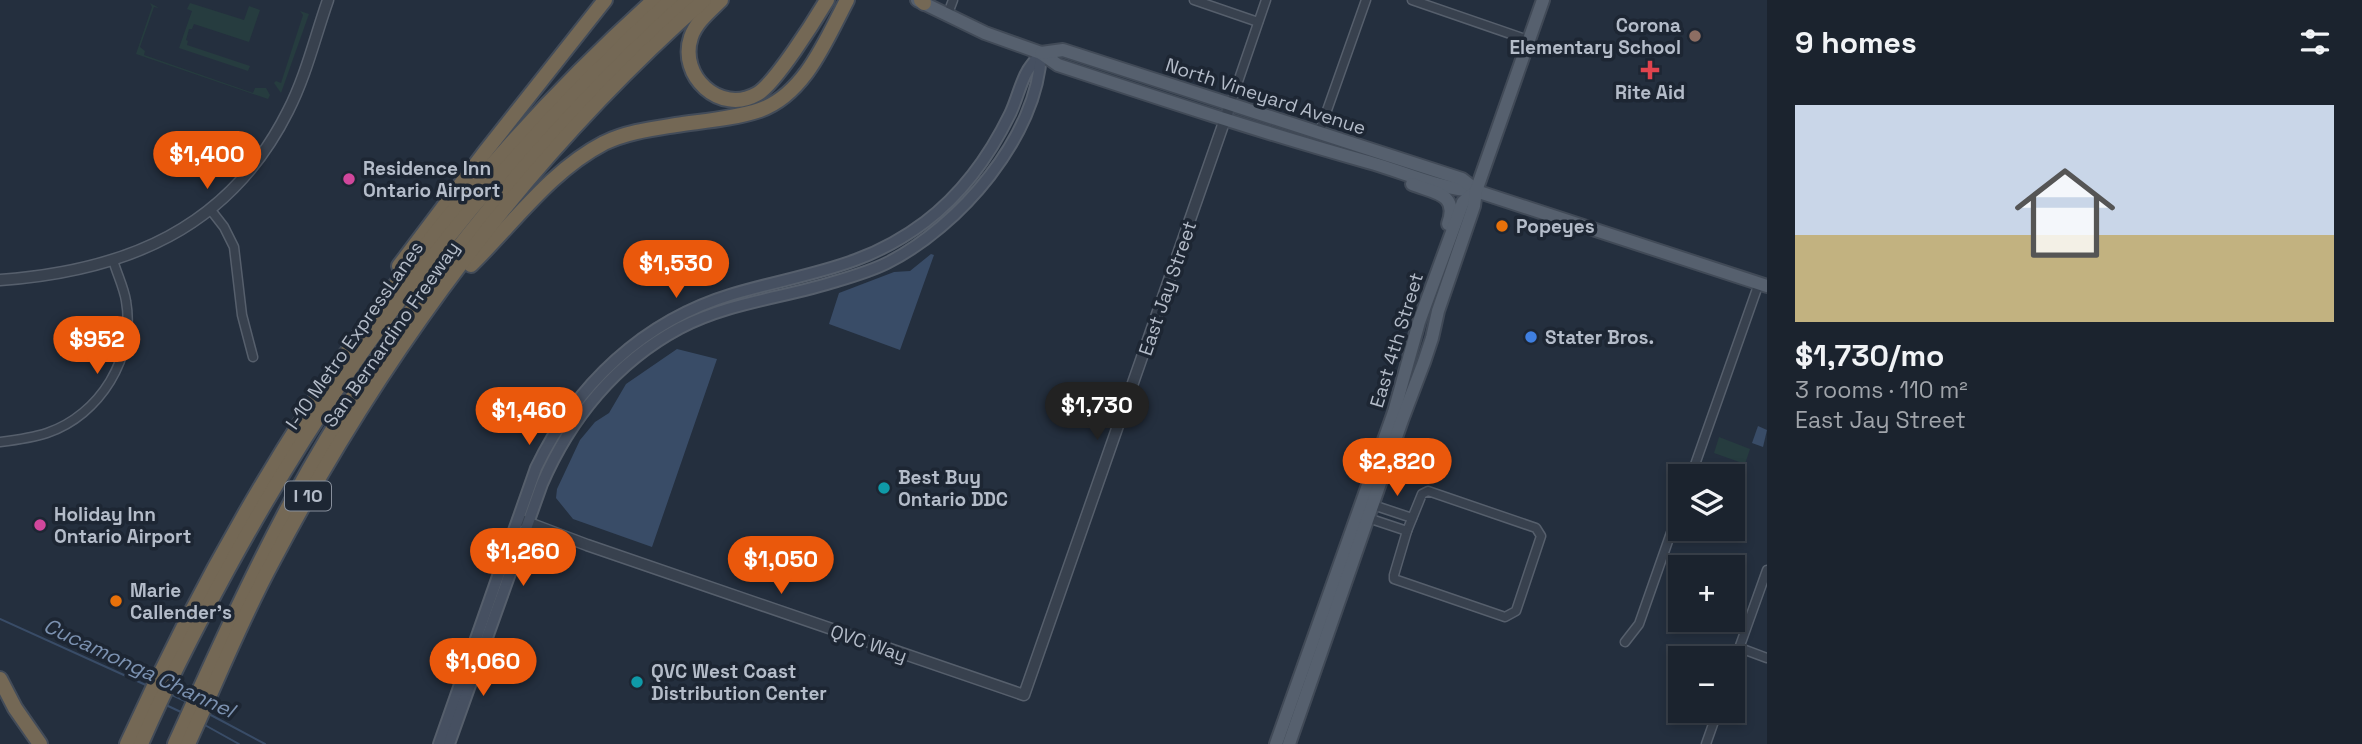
<!DOCTYPE html>
<meta charset="utf-8">
<style>
:root{--surface:#1b232e;--page:#282f3a;--text:#f1f3f6;--muted:#a0a4aa;--line:#39404a;--accent:#ea580c}
body{margin:0;font-family:"Space Grotesk",sans-serif;background:var(--page);color:var(--text);height:100vh;display:flex;flex-direction:column;font-size:26px;white-space:nowrap}
*{box-sizing:border-box;margin:0}
p{font-size:23px;color:var(--muted)}
.icon{flex:none;width:38px;height:38px;fill:none;stroke:currentColor;stroke-width:2;stroke-linecap:round;stroke-linejoin:round}
.map{position:relative;flex:1;overflow:hidden}
.panel{display:flex;flex-direction:column;background:var(--surface);width:595px}
.panel>*{flex:none}
.fabs{position:absolute;left:1668px;top:464px;display:grid;gap:14px}
.fabs a{display:grid;place-items:center;width:77px;height:77px;border-radius:0px;background:var(--surface);box-shadow:0 4px 10px #0003,0 0 0 2px var(--line);font-size:35px}
.price{position:absolute;translate:-50% -60px;padding:0 16px;border-radius:24px;background:var(--accent);color:#fff;font-size:23px;line-height:46px;filter:drop-shadow(0 2px 4px #0008)}
.price::after{content:'';position:absolute;left:50%;top:42px;width:21px;height:16px;margin-left:-10px;background:inherit;clip-path:polygon(0 0,100% 0,50% 100%)}
.price.on{background:#222;color:#fff}
ul{padding:0;list-style:none}
li{display:grid;align-content:center;gap:14px;height:371px;padding:0 28px}
li+li{border-top:2px solid var(--line)}
li span{display:grid;place-items:center;height:217px;border-radius:0px;color:#555}
li>.icon{margin-inline-start:auto}
span .icon{width:126px;height:126px;fill:#fffc;stroke-width:1}
li b{font-size:30px}
h2{display:flex;justify-content:space-between;align-items:center;height:84px;padding:0 28px;font-size:30px}
main{display:flex;flex:1;min-height:0}
.map>svg:first-child{display:block}
.green{fill:#263c3f}
.water{fill:#394c67}
.lines{fill:none;stroke-linecap:round;stroke-linejoin:round}
.stream{stroke:#394c67;stroke-width:2}
.minor-casing{stroke:#565f6c;stroke-width:11}
.tertiary-casing{stroke:#565f6c;stroke-width:13}
.secondary-casing{stroke:#565f6c;stroke-width:14}
.primary-casing{stroke:#414a57;stroke-width:16}
.motorway-casing{stroke:#434c59;stroke-width:18}
.minor{stroke:#38414e;stroke-width:8}
.tertiary{stroke:#38414e;stroke-width:10}
.secondary{stroke:#465061;stroke-width:10}
.primary{stroke:#56606e;stroke-width:12}
.motorway{stroke:#746855;stroke-width:14}
.education-dot{fill:#8d6e63;stroke:#1d2633;stroke-width:2.5}
.health-dot{fill:#e0444e;stroke:#1d2633;stroke-width:2.5}
.hotel-dot{fill:#d1479c;stroke:#1d2633;stroke-width:2.5}
.food-dot{fill:#e8710a;stroke:#1d2633;stroke-width:2.5}
.shop-dot{fill:#3f7fe0;stroke:#1d2633;stroke-width:2.5}
.culture-dot{fill:#0f9aa8;stroke:#1d2633;stroke-width:2.5}
.labels{text-anchor:middle;stroke-width:7;stroke-linejoin:round;paint-order:stroke}
.shield{fill:#1d2633;stroke:#878f9c;stroke-width:2}
.shield-label{font-size:18px;font-weight:bold;fill:#b4bcc9}
.poi-label{font-size:19px;font-weight:bold;fill:#b4bcc9;stroke:#1d2633;text-anchor:start}
.street-label{font-size:19px;fill:#b4bcc9;stroke:#1d2633}
.water-label{font-size:21px;font-style:italic;fill:#7c92b1;stroke:#1d2633}
</style>
<main>
<div class="map">
<svg width="1767" height="744" viewBox="0 0 1767 744">
<rect width="100%" height="100%" fill="#242f3e"/>
<g class="green">
<path d="M 150,3 L 159,8 L 154,7 L 140,47 L 145,51 L 144,55 L 253,93 L 255,88 L 266,88 L 270,95 L 268,99 L 136,54 L 152,7 Z"/>
<path d="M 190,3 L 244,20 L 249,6 L 260,10 L 249,42 L 194,24 L 192,29 L 189,29 L 186,40 L 188,41 L 187,45 L 250,66 L 248,71 L 179,48 L 192,11 L 187,9 Z"/>
<path d="M 300,11 L 309,14 L 281,93 L 274,83 L 276,81 L 281,83 L 303,15 Z"/>
<path d="M 1719,437 L 1750,449 L 1745,464 L 1714,453 Z"/>
</g>
<g class="water">
<path d="M 931,254 L 934,255 L 900,350 L 829,324 L 839,293 L 894,272 L 910,271 Z"/>
<path d="M 677,349 L 717,359 L 652,547 L 573,519 L 556,498 L 557,489 L 580,440 L 595,422 L 609,413 L 626,384 Z"/>
<path d="M 1758,426 L 1767,430 L 1763,447 L 1752,443 Z"/>
</g>
<g class="lines">
<g class="stream">
<path d="M 0,619 L 148,686"/>
<path d="M 170,694 L 187,702"/>
<path d="M 166,705 L 183,713"/>
<path d="M 207,713 L 265,744"/>
<path d="M 203,724 L 239,744"/>
</g>
<g class="minor-casing">
<g id="minor">
<path d="M 1194,0 L 1258,22"/>
<path d="M 1412,0 L 1528,40"/>
<path d="M 947,16 L 953,0"/>
<path d="M 1230,105 L 1266,0"/>
<path d="M 1319,133 L 1366,0"/>
<path d="M 210,209 L 224,227 L 234,247 L 242,315 L 253,357"/>
<path d="M 0,442 C 16,440 32,438 47,433 C 100,415 136,357 126,301 C 124,288 117,274 113,260"/>
<path d="M 1691,476 L 1759,283"/>
<path d="M 1428,491 L 1536,528 L 1541,536 L 1516,611 L 1505,617 L 1394,579 L 1394,575 L 1407,531 L 1422,494 Z"/>
<path d="M 1373,505 L 1412,518"/>
<path d="M 1368,518 L 1407,531"/>
<path d="M 1625,642 L 1639,624 L 1680,507"/>
<path d="M 1740,648 L 1767,658"/>
<path d="M 1732,668 L 1767,570"/>
<path d="M 1706,744 L 1718,710"/>
</g>
</g>
<g class="tertiary-casing">
<g id="tertiary">
<path d="M 0,280 C 125,271 229,229 288,111 C 306,76 315,37 328,0"/>
<path d="M 521,520 L 587,545 L 1024,695 L 1230,105"/>
</g>
</g>
<g class="secondary-casing">
<g id="secondary">
<path d="M 439,744 L 536,468 C 576,385 643,321 733,294 C 804,273 863,269 925,222 C 962,194 990,155 1010,114 C 1017,100 1020,83 1028,70 C 1032,64 1037,58 1041,53"/>
<path d="M 449,744 L 542,484 C 570,419 616,362 680,328 C 730,302 784,298 837,281 C 854,276 871,271 887,263 C 959,227 1038,136 1041,53"/>
</g>
</g>
<g class="primary-casing">
<g id="primary">
<path d="M 917,0 L 985,33 L 1041,53 L 1058,65 C 1161,99 1264,133 1368,162 C 1404,172 1439,189 1476,191 L 1767,286"/>
<path d="M 1041,53 L 1063,50 L 1462,179 L 1476,190"/>
<path d="M 1412,184 C 1434,193 1459,193 1448,224"/>
<path d="M 1276,744 L 1394,412 L 1419,322 L 1463,202 L 1476,191"/>
<path d="M 1289,744 L 1402,420 L 1424,362 L 1432,338 L 1438,311 L 1474,206 L 1476,191 L 1543,0"/>
</g>
</g>
<g class="motorway-casing">
<g id="motorway">
<path d="M 721,0 C 710,11 696,22 691,37 C 678,76 720,115 757,94 C 775,84 815,20 827,0"/>
<path d="M 921,0 L 924,3"/>
<path d="M 471,265 C 513,224 550,171 604,143 C 627,132 651,129 676,125 C 703,121 733,119 760,110 C 805,94 826,40 847,0"/>
<path d="M 399,266 L 485,152 L 605,0"/>
<path d="M 0,679 L 15,708 L 40,744"/>
<path d="M 127,744 C 253,466 426,205 654,0"/>
<path d="M 141,744 C 167,684 197,626 228,569 C 344,356 492,163 671,0"/>
<path d="M 175,744 C 212,662 249,580 292,500 C 392,316 533,140 688,0"/>
<path d="M 188,744 C 216,683 241,620 273,561 C 383,352 526,157 704,0"/>
</g>
</g>
<use href="#minor" class="minor"/>
<use href="#tertiary" class="tertiary"/>
<use href="#secondary" class="secondary"/>
<use href="#primary" class="primary"/>
<use href="#motorway" class="motorway"/>
</g>
<circle class="education-dot" cx="1695" cy="36" r="7"/>
<path class="health-dot" d="M1646.5 59.5h7v7h7v7h-7v7h-7v-7h-7v-7h7z"/>
<g class="hotel-dot">
<circle cx="349" cy="179" r="7"/>
<circle cx="40" cy="525" r="7"/>
</g>
<g class="food-dot">
<circle cx="1502" cy="226" r="7"/>
<circle cx="116" cy="601" r="7"/>
</g>
<circle class="shop-dot" cx="1531" cy="337" r="7"/>
<g class="culture-dot">
<circle cx="884" cy="488" r="7"/>
<circle cx="637" cy="682" r="7"/>
</g>
<g class="labels">
<rect class="shield" x="285" y="481.5" width="46" height="29" rx="5"/>
<g class="shield-label">
<text x="308" y="502">I 10</text>
</g>
<g class="poi-label">
<text x="1681" y="32" text-anchor="end">Corona<tspan x="1681" dy="22">Elementary School</tspan></text>
<text x="1650" y="99" text-anchor="middle">Rite Aid</text>
<text x="363" y="175">Residence Inn<tspan x="363" dy="22">Ontario Airport</tspan></text>
<text x="1516" y="233">Popeyes</text>
<text x="1545" y="344">Stater Bros.</text>
<text x="898" y="484">Best Buy<tspan x="898" dy="22">Ontario DDC</tspan></text>
<text x="54" y="521">Holiday Inn<tspan x="54" dy="22">Ontario Airport</tspan></text>
<text x="130" y="597">Marie<tspan x="130" dy="22">Callender's</tspan></text>
<text x="651" y="678">QVC West Coast<tspan x="651" dy="22">Distribution Center</tspan></text>
</g>
<g class="street-label">
<text transform="translate(1266 96) rotate(18)" y="7">North Vineyard Avenue</text>
<text transform="translate(1167 288) rotate(-71)" y="7">East Jay Street</text>
<text transform="translate(391 334) rotate(-55)" y="7">San Bernardino Freeway</text>
<text transform="translate(354 335) rotate(-55)" y="7">I-10 Metro ExpressLanes</text>
<text transform="translate(1396 340) rotate(-73)" y="7">East 4th Street</text>
<text transform="translate(869 643) rotate(19)" y="7">QVC Way</text>
</g>
<g class="water-label">
<text transform="translate(139 668) rotate(25)" y="7">Cucamonga Channel</text>
</g>
</g>
</svg>
<div class="fabs">
<a><svg class="icon" aria-label="layers" viewBox="0 0 24 24"><path d="M12 4l9 5-9 5-9-5zM3 14l9 5 9-5"/></svg></a>
<a>+</a>
<a>−</a>
</div>
<b class="price" style="left:207px;top:191px">$1,400</b>
<b class="price" style="left:676px;top:300px">$1,530</b>
<b class="price" style="left:97px;top:376px">$952</b>
<b class="price on" style="left:1097px;top:442px">$1,730</b>
<b class="price" style="left:529px;top:447px">$1,460</b>
<b class="price" style="left:1397px;top:498px">$2,820</b>
<b class="price" style="left:523px;top:588px">$1,260</b>
<b class="price" style="left:781px;top:596px">$1,050</b>
<b class="price" style="left:483px;top:698px">$1,060</b>
</div>
<section class="panel">
<h2>9 homes<svg class="icon" aria-label="filters" viewBox="0 0 24 24"><path d="M4 7h16M4 17h16"/><circle cx="9" cy="7" r="2"/><circle cx="15" cy="17" r="2"/></svg></h2>
<ul>
<li><span style="background:linear-gradient(#c9d6e8 60%,#c2b280 0)"><svg class="icon" aria-label="home" viewBox="0 0 24 24"><path d="M3 11l9-7 9 7M6 9v11h12V9"/></svg></span><div><b>$1,730/mo</b><p>3 rooms · 110 m²</p><p>East Jay Street</p></div></li>
</ul>
</section>
</main>
